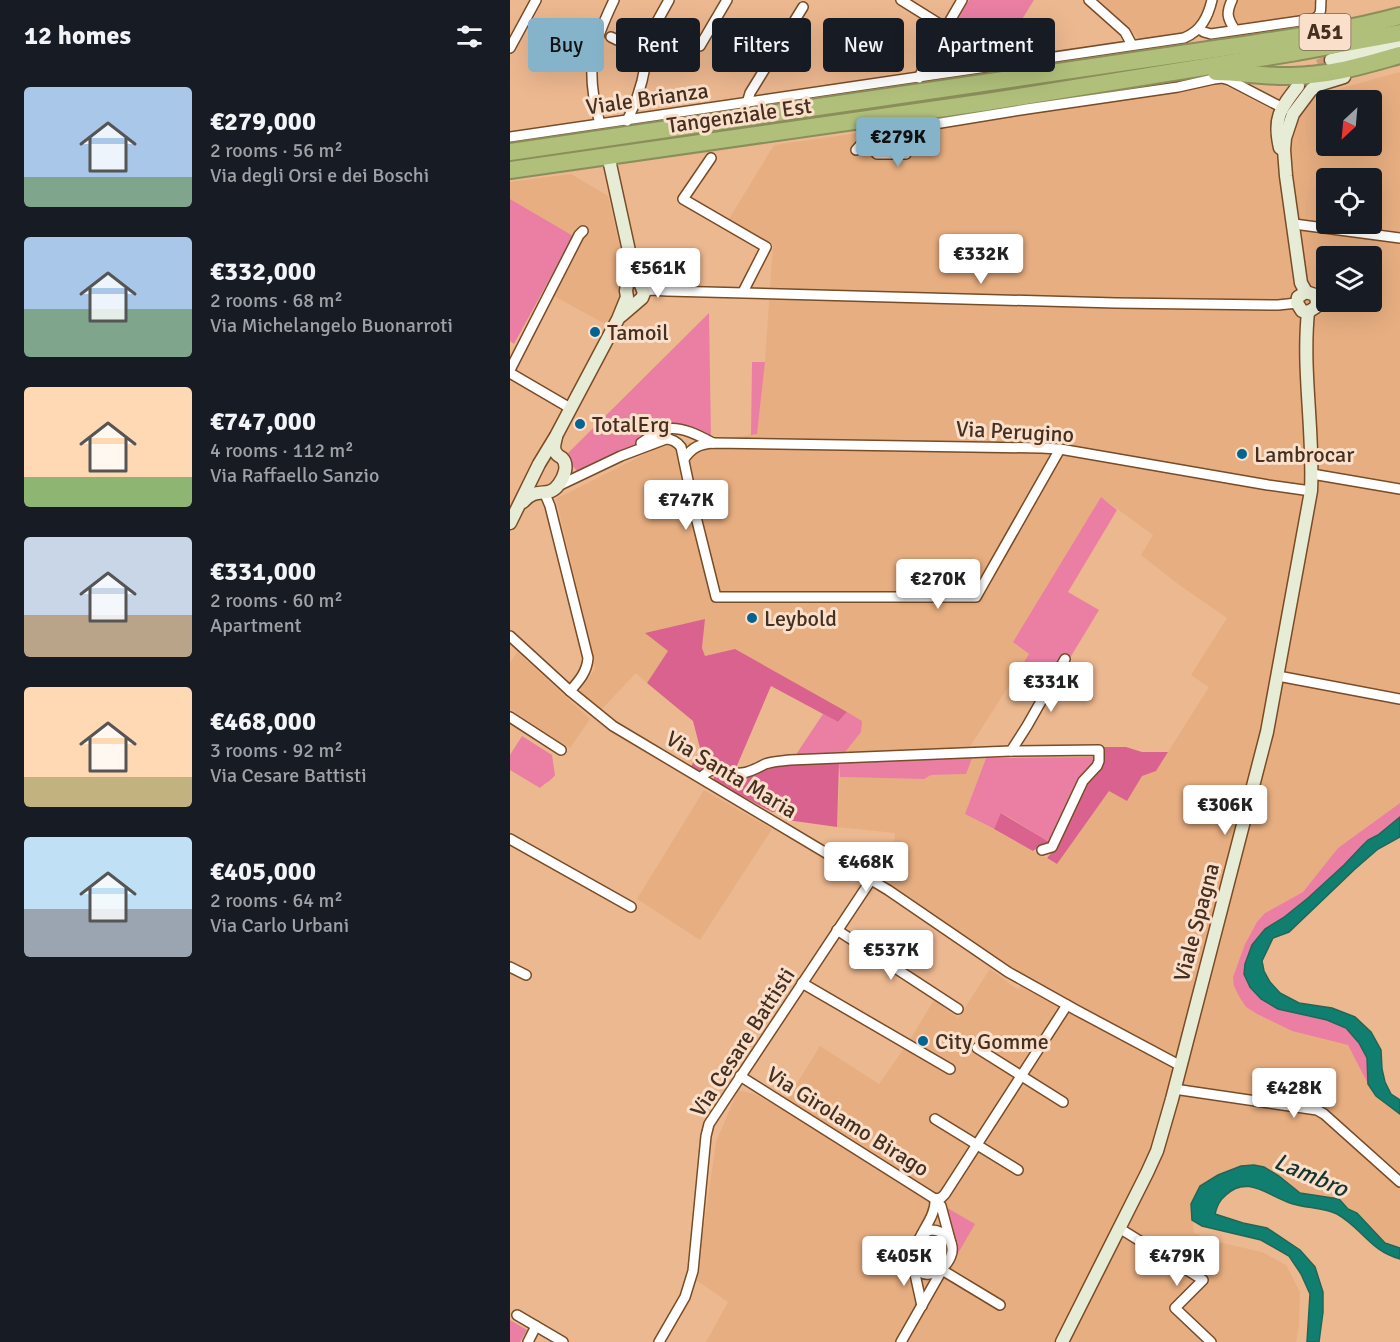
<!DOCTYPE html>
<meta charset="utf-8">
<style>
:root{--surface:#171b24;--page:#242831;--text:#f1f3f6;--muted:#9ea1a6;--accent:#85b3c9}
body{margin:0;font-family:Signika,sans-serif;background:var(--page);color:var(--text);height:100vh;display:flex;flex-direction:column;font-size:22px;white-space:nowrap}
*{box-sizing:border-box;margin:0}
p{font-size:20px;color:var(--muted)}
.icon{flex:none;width:33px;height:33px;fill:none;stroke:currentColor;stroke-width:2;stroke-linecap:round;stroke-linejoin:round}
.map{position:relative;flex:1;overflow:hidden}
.panel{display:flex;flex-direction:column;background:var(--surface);width:510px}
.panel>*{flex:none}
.hud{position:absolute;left:18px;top:18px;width:570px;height:54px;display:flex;gap:12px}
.needle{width:39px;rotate:206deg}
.buttons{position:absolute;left:806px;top:90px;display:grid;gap:12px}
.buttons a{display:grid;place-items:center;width:66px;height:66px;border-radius:6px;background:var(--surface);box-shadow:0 6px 24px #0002;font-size:30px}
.price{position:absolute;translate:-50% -51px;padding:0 14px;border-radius:6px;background:#fff;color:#222;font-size:20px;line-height:39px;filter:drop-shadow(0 2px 3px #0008)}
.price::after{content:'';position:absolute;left:50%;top:36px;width:18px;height:14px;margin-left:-9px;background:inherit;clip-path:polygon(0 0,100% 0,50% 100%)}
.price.on{background:var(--accent);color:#111}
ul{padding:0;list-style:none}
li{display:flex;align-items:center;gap:18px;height:150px;padding:0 24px}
li span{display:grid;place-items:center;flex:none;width:168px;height:120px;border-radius:6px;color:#555}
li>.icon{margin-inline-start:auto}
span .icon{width:72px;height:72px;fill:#fffc;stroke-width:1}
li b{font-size:26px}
h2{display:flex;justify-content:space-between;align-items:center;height:72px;padding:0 24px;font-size:26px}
.pill{padding:0 21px;border-radius:6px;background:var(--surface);box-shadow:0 6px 24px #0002;font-size:21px;line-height:54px}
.pill.on{background:var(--accent);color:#111}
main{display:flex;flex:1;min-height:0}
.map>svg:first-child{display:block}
.built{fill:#e7ae81;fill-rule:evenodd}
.green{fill:#ea7fa3}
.forest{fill:#da628e}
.water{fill:#117f6f;stroke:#216757;stroke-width:1.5}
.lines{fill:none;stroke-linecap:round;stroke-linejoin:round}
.secondary-tunnel{stroke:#cb9d7a;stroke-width:12;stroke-dasharray:12 6;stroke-linecap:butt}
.street-casing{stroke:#784c26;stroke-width:12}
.secondary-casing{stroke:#784c26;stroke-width:15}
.highway-casing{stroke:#8b8e5b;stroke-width:20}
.street{stroke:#fff;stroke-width:9}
.secondary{stroke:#e7ecd7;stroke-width:12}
.highway{stroke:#b0c07b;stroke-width:16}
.poi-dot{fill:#016493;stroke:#fadfcb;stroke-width:2}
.labels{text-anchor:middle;stroke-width:6;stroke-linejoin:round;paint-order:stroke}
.shield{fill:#fadfcb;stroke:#7b6453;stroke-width:1.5}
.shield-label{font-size:21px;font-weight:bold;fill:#453020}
.street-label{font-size:22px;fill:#453020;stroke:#fadfcb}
.poi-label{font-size:22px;fill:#453020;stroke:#fadfcb;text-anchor:start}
.water-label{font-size:24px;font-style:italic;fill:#17352f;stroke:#fadfcb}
</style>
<main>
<section class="panel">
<h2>12 homes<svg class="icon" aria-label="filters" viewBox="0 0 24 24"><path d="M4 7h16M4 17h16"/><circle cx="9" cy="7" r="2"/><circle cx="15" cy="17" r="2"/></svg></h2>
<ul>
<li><span style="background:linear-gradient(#a9c7e8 75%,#7fa58c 0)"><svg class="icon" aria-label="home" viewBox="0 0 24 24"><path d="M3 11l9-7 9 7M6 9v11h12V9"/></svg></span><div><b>€279,000</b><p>2 rooms · 56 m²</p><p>Via degli Orsi e dei Boschi</p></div></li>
<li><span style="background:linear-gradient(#a9c7e8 60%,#7fa58c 0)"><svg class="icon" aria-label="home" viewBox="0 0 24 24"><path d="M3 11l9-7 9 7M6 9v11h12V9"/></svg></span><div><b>€332,000</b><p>2 rooms · 68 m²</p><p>Via Michelangelo Buonarroti</p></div></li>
<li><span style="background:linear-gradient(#ffd9b3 75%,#8fb573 0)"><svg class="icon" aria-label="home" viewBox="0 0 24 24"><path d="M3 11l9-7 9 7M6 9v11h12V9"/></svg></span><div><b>€747,000</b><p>4 rooms · 112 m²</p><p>Via Raffaello Sanzio</p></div></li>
<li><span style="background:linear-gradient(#c9d6e8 65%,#b9a48a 0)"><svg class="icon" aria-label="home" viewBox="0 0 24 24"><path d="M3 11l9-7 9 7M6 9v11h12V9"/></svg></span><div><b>€331,000</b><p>2 rooms · 60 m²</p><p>Apartment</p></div></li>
<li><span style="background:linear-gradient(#ffd9b3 75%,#c2b280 0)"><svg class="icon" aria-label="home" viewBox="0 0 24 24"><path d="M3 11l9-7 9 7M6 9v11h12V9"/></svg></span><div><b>€468,000</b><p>3 rooms · 92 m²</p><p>Via Cesare Battisti</p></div></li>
<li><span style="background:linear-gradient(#bfe0f5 60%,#9aa5b1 0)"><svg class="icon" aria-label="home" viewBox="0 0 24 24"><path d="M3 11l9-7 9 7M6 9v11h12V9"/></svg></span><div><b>€405,000</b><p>2 rooms · 64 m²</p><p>Via Carlo Urbani</p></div></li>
</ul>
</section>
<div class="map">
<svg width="890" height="1342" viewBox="0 0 890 1342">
<rect width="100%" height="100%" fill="#ecb890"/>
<g class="built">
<path d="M 583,0 L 698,0 L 695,10 L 690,20 L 679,32 L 671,35 L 634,40 L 630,39 L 625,35 Z"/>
<path d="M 725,0 L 808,0 L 807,14 L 727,28 L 724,24 L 721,9 Z"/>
<path d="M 890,72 L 890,803 L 828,848 L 793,892 L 755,913 L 740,934 L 735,944 L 723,977 L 736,1007 L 747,1014 L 782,1031 L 838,1045 L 866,1096 L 890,1114 L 890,1248 L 875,1243 L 847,1213 L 838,1209 L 829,1199 L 790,1193 L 769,1176 L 754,1167 L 681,1204 L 684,1233 L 708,1242 L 752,1252 L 776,1265 L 790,1292 L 789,1326 L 786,1342 L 196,1342 L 218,1302 L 186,1280 L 206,1142 L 228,1090 L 245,1094 L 271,1109 L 310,1046 L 369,1084 L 399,1041 L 424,1000 L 448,1018 L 480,969 L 508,990 L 514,979 L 380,888 L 385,833 L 327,827 L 330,777 L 414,779 L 421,775 L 455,774 L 461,758 L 332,763 L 332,756 L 352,721 L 225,649 L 195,656 L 192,648 L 195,619 L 136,633 L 158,651 L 137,683 L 126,673 L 89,712 L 69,692 L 85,669 L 81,646 L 46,499 L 151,446 L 247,434 L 255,362 L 263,245 L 219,219 L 264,145 L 708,82 L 758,108 ZM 816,100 L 861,100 L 861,146 L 816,146 ZM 816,178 L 861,178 L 861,224 L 816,224 ZM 816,256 L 861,256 L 861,302 L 816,302 ZM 591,497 L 643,535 L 631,555 L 668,584 L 717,618 L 681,675 L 699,687 L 646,771 L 632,776 L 617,801 L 599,791 L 547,864 L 455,814 L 479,749 L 459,750 L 461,745 L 519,654 L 503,642 Z"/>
<path d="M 61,174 L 98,196 L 113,260 L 109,297 L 97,325 L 42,295 L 68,249 L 59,244 L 62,236 L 0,199 L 0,182 Z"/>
<path d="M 7,652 L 80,719 L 60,748 L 0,709 L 0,663 Z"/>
<path d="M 194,790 L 262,829 L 190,940 L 127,899 Z"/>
</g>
<g class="green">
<path d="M 459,0 L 524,0 L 488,58 L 432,68 L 426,56 Z"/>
<path d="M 0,199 L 63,236 L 4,344 L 0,341 Z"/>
<path d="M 199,313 L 201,440 L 162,429 L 70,474 L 54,457 Z"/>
<path d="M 242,362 L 255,362 L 247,434 L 241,435 Z"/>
<path d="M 591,497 L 607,510 L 558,592 L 589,610 L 546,681 L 514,662 L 519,654 L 503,642 Z"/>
<path d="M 337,712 L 352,721 L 351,732 L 332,756 L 285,756 L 313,714 L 328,722 Z"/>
<path d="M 12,736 L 42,755 L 45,775 C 41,781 35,783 30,788 L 0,770 L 0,755 Z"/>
<path d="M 585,757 L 584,763 L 576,771 L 570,780 L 541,843 L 492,813 L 484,829 L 455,814 L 476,758 Z"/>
<path d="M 462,758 L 456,774 L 421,775 L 414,779 L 330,777 L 329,763 Z"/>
<path d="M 890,803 L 890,817 L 868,835 L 858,840 L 852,846 L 834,865 L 798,898 L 773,918 L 755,929 L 734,974 L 740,987 L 751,999 L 796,1016 L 817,1020 L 836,1028 L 849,1043 L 857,1059 L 858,1084 L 838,1045 L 782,1031 L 747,1014 L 736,1007 L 730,998 L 724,986 L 723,977 L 735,944 L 747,922 L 755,913 L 793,892 L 828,848 Z"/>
<path d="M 434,1206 L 465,1224 L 447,1255 Z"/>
<path d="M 422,1235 C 460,1238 415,1297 406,1254 L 415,1238 Z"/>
<path d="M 0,1320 L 17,1330 L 10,1342 L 0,1342 Z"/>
</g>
<g class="forest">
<path d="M 195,619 L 192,648 L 195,656 L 225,649 L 337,712 L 328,722 L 261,686 L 226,768 C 214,766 200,762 189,772 L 181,767 L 190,748 L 183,721 L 137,683 L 158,651 L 135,633 Z"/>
<path d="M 592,747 L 616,747 L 632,752 L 658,752 L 646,771 L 632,776 L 617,801 L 599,791 L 547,864 L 537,858 L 544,850 Z"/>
<path d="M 297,762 L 329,763 L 327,827 L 277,820 L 272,811 L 262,812 L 203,781 L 205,773 L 235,776 L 251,772 L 266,765 Z"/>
<path d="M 491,813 L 541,843 L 532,845 L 523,851 L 484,829 Z"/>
</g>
<g class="water">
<path d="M 890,817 L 890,837 L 868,849 L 845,869 L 779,932 L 763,938 L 752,961 L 754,971 L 760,982 L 770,993 L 789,1003 L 822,1008 L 845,1017 L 861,1032 L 871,1050 L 872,1069 L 875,1082 L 881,1094 L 890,1100 L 890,1114 L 866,1096 L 858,1084 L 857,1058 L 849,1043 L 836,1028 L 817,1020 L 768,1009 L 751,999 L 740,987 L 734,974 L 735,964 L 742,945 L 755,929 L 773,918 L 798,898 L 834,865 L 852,846 L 858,840 L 868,835 Z"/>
<path d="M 744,1165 L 754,1167 L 769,1176 L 790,1193 L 829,1199 L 838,1209 L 847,1213 L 875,1243 L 890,1248 L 890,1259 C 860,1251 852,1228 827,1214 C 815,1208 796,1208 783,1204 C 759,1197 738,1174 716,1195 C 709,1201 707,1206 705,1214 L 733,1223 L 757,1228 L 790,1250 L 805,1267 L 813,1292 L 813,1312 L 809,1342 L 797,1342 L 800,1294 L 791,1274 L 779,1256 L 751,1240 L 692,1226 L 682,1220 L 681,1204 L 690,1186 L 708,1175 L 731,1166 Z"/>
</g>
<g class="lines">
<path class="secondary-tunnel" d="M 795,77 L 803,68 L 821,60"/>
<g class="street-casing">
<g id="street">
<path d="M 391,0 L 436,28"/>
<path d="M 579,0 L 615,32 L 622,45"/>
<path d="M 722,0 C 716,13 717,18 725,30"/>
<path d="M 689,29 L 694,32 L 701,34 L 804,19 C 813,14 810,9 811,0"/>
<path d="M 101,37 L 138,55"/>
<path d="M 190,46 L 217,0"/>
<path d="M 0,48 L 26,0"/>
<path d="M 409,78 L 416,62 L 452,0"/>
<path d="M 237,103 L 240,93 L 293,7"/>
<path d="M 89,120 C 75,69 82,46 104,0"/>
<path d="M 117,121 L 126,101 L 132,81 L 143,29 L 159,0"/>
<path d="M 0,137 L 674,38 C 691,31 698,17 702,0"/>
<path d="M 354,141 L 367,154 L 396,154 L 395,134"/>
<path d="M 346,150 L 354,141 L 395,134 L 400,128 L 517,109 L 668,87 L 704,79 L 712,78 L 719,80 L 771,107"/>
<path d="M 201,158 L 173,199 L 256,247 L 233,292"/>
<path d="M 784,224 L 890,238"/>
<path d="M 134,291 L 141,290 L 157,291 L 606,303 L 768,305 L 787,303"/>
<path d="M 0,370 L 69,235 L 73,231"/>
<path d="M 0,373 L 60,408"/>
<path d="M 131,443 C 138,439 148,430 156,429 C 172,426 190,436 203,443"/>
<path d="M 174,459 C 182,447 190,444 203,443 L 531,448 L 550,449 L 758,485 L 801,491"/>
<path d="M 802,474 L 890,489"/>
<path d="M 48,486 L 111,456 L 156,439 C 163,439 167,442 171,447 L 184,509 L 206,597 L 466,597 L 550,449"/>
<path d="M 35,494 L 40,506 L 78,658 C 77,672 69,681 60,691"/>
<path d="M 0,636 L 60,691 L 103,726 L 378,890 L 498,972 L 566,1010 L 671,1066"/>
<path d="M 768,676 L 890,699"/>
<path d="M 0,717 L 51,750"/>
<path d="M 501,751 L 517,726 L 555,659"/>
<path d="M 191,778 C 203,762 216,775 232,773 C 241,772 247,768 255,764 C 263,761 272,761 280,760 L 501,751 L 589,750 L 589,761 L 587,766 L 573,781 L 542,847 L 532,850"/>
<path d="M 0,839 L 121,907"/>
<path d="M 327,930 L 448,1009"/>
<path d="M 0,967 L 16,975"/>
<path d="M 292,983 L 440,1069"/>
<path d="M 467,1048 L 553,1102"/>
<path d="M 230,1076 L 425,1199 L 431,1206 L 441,1243"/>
<path d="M 664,1089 L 807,1110 L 814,1114 L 890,1182"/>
<path d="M 425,1119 L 508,1170"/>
<path d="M 425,1199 L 431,1198 L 435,1194 L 557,1005"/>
<path d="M 609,1228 L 693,1280 L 665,1308 L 701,1342"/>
<path d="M 421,1230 C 428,1230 433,1232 438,1238 C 457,1262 404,1297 401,1253 L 412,1234 Z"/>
<path d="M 412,1234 C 417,1224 426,1212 425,1199"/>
<path d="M 403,1265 L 412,1306"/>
<path d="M 7,1315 L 53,1342"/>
<path d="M 18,1342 L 26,1326"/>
<path d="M 149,1342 L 175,1297 L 183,1271 L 196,1136 L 199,1124 L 361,880"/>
<path d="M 391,1342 L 432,1270 L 490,1305"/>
</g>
</g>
<g class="secondary-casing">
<g id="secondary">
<path d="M 821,60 L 890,44"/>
<path d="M 770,148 C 763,118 770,109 788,86"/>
<path d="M 100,164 L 121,260 L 125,269 L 134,293 L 132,298 L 111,316"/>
<path d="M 796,292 L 788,297 L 787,303 L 792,311 L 798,312"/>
<path d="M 798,312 L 806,307 L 807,301 L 805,295 L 796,292 L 791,283 L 776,176 L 774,150 L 775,138 L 783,114 L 801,90 L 808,85 L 834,77"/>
<path d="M 13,502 C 27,485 38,500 49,484 C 54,477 59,465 52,458 C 48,455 47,456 45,451 C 43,447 45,442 46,437"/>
<path d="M 0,523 L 29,464 L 46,436 L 108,319 L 117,297 L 116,291 L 121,260"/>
<path d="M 552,1342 L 637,1173 L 647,1151 L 662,1099 L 757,732 L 801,491 C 804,431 792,372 798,312"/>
</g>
</g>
<g class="highway-casing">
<g id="highway">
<path d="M 706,72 C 731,72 756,77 781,76 C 819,76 854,65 890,55"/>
<path d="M 0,152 L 712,48 C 772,39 832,32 890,16"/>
<path d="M 0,170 L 477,102 L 787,52 L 890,33"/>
</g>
</g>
<use href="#street" class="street"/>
<use href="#secondary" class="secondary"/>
<use href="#highway" class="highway"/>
</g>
<g class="poi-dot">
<circle cx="85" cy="332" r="6"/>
<circle cx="70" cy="424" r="6"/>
<circle cx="732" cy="454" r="6"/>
<circle cx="242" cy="618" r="6"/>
<circle cx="413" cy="1041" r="6"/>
</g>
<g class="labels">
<rect class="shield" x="789.5" y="14" width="51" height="36" rx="4.5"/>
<g class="shield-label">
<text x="815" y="39">A51</text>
</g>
<g class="street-label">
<text transform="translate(137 98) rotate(-8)" y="8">Viale Brianza</text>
<text transform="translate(229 115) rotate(-8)" y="8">Tangenziale Est</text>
<text transform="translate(505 431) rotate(3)" y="8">Via Perugino</text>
<text transform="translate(222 774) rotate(31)" y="8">Via Santa Maria</text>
<text transform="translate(686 922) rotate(-75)" y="8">Viale Spagna</text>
<text transform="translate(232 1042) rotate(-57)" y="8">Via Cesare Battisti</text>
<text transform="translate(338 1121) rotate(32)" y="8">Via Girolamo Birago</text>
</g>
<g class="poi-label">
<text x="97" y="340">Tamoil</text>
<text x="82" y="432">TotalErg</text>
<text x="744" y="462">Lambrocar</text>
<text x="254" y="626">Leybold</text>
<text x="425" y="1049">City Gomme</text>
</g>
<g class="water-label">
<text transform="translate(801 1175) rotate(23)" y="8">Lambro</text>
</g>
</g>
</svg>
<div class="buttons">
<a><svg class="needle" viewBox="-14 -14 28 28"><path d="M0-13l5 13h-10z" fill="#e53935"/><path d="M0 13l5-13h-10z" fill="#9ea1a6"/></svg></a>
<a><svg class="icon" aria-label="locate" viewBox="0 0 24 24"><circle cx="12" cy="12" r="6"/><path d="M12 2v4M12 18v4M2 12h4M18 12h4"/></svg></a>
<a><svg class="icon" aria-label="layers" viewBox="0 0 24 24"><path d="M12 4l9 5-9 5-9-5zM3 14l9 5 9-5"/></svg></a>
</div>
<b class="price on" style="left:388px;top:168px">€279K</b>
<b class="price" style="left:471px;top:285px">€332K</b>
<b class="price" style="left:148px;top:299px">€561K</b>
<b class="price" style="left:176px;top:531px">€747K</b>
<b class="price" style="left:428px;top:610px">€270K</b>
<b class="price" style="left:541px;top:713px">€331K</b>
<b class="price" style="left:715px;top:836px">€306K</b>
<b class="price" style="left:356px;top:893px">€468K</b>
<b class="price" style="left:381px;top:981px">€537K</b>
<b class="price" style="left:784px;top:1119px">€428K</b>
<b class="price" style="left:394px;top:1287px">€405K</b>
<b class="price" style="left:667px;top:1287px">€479K</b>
<div class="hud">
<a class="pill on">Buy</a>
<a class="pill">Rent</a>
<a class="pill">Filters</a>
<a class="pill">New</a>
<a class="pill">Apartment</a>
</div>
</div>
</main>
